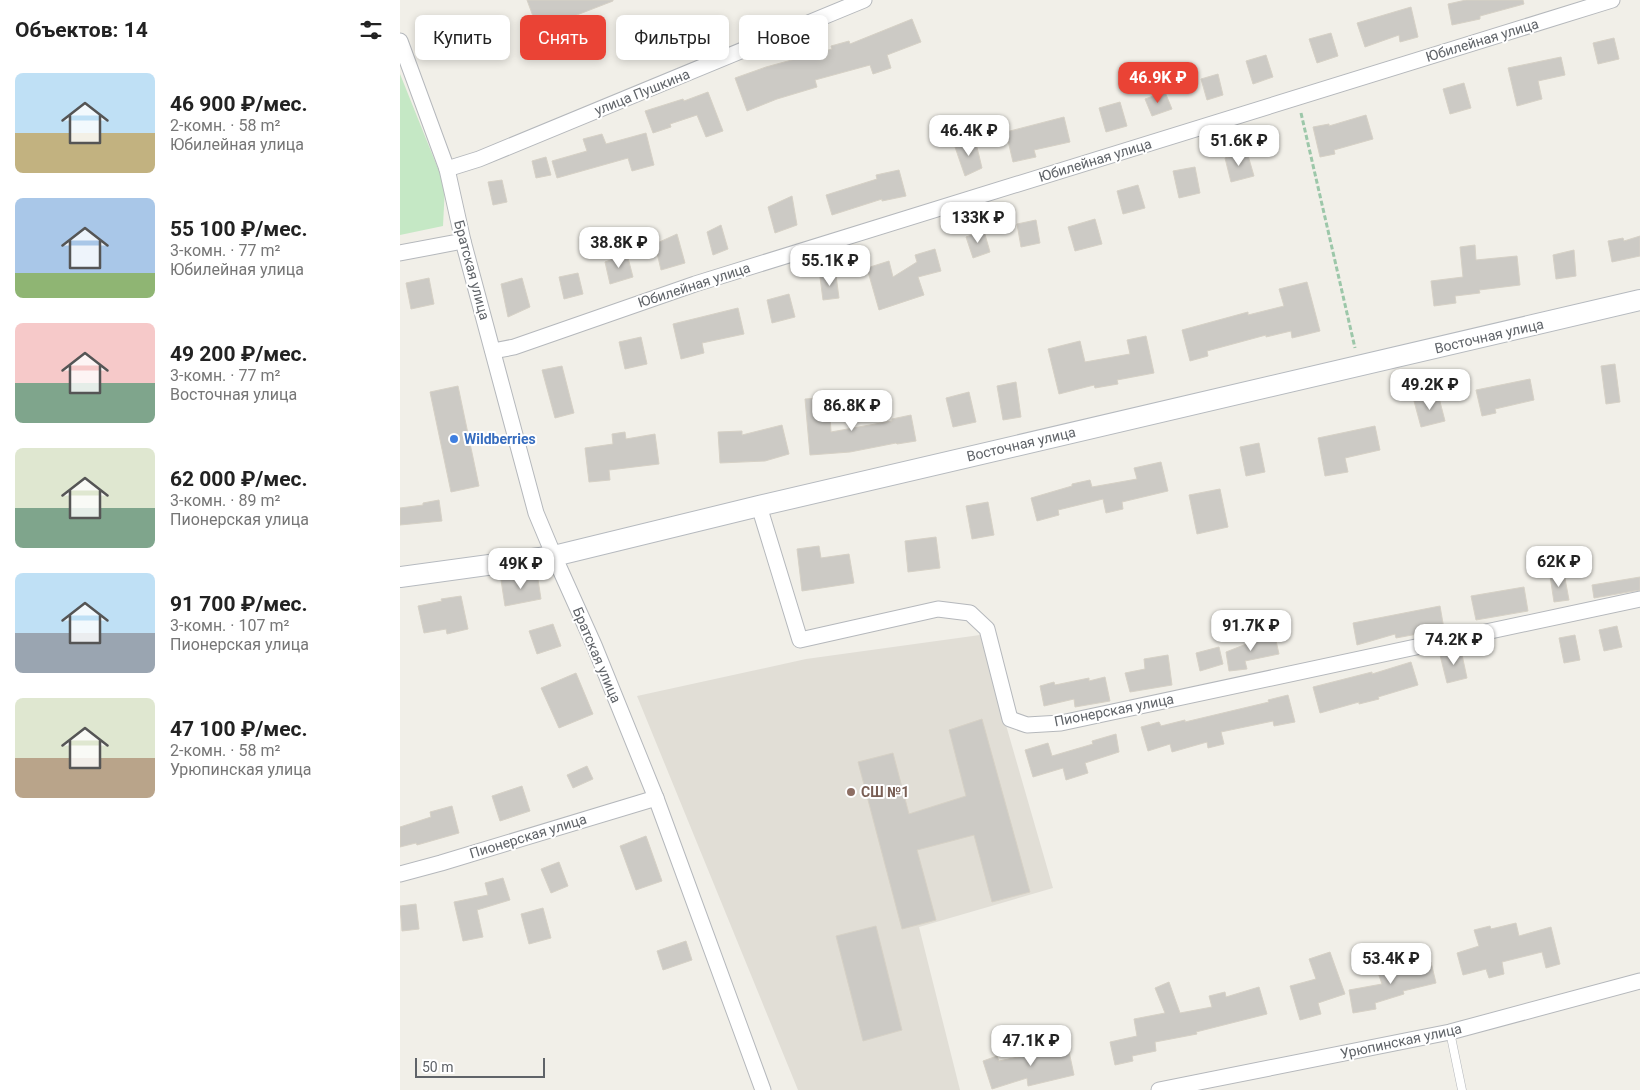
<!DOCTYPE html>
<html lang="ru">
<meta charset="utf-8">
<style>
:root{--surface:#fff;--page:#f6f6f6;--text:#222;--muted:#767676;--accent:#ea4335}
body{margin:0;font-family:Roboto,sans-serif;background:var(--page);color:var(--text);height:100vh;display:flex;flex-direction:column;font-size:19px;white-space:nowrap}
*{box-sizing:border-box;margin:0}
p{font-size:16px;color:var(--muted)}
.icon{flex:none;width:28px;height:28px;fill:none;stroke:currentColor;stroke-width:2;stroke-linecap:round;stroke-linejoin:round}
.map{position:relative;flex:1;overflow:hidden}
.side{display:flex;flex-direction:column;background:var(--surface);width:400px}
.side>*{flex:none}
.top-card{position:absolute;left:15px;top:15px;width:475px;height:45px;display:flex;gap:10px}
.scale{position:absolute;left:15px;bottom:12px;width:130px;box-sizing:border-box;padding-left:5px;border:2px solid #5f6368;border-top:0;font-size:14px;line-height:18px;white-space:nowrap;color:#5f6368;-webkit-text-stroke:4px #fff;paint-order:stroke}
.price{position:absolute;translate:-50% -42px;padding:0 11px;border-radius:10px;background:#fff;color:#222;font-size:16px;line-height:32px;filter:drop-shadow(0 1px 2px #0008)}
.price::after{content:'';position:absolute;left:50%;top:30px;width:15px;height:11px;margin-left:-8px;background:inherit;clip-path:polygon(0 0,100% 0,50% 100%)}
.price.on{background:var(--accent);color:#fff}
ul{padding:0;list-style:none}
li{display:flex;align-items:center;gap:15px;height:125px;padding:0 15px}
li span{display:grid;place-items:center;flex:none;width:140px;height:100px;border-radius:8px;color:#555}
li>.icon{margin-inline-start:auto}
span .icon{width:60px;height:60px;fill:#fffc;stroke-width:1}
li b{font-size:21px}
h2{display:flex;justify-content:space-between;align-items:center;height:60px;padding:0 15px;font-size:21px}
.chip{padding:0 18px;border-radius:8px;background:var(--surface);box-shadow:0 2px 8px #0003;font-size:18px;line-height:45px}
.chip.on{background:var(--accent);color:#fff}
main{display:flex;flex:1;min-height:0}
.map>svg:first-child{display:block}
.education{fill:#e1ded6}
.green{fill:#c5e8c5}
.building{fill:#cccac5;stroke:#d6d1c6}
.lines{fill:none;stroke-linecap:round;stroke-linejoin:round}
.lane-casing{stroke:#b5b8bc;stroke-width:9}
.street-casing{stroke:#b5b8bc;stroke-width:17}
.secondary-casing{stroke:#b6babf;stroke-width:22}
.path{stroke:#9cc7a9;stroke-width:3;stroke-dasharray:5 2.5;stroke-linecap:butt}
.lane{stroke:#fff;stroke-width:8}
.street{stroke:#fff;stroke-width:15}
.secondary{stroke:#fff;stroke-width:20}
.shop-dot{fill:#3f7fe0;stroke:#fff;stroke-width:2}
.education-dot{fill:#8d6e63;stroke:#fff;stroke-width:2}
.labels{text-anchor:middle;stroke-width:4;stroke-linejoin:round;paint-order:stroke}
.street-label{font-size:14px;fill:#5f6368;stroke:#fff}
.shop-label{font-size:14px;font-weight:bold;fill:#366cbe;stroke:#fff;text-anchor:start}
.education-label{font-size:14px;font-weight:bold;fill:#785e54;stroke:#fff;text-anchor:start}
</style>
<main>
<section class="side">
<h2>Объектов: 14<svg class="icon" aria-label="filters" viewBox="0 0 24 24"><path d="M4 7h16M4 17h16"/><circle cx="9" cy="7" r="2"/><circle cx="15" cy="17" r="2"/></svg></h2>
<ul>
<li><span style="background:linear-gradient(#bfe0f5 60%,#c2b280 0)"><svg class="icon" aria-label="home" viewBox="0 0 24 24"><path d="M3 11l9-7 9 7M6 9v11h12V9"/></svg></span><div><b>46 900 ₽/мес.</b><p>2-комн. · 58 m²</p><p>Юбилейная улица</p></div></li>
<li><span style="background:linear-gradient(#a9c7e8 75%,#8fb573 0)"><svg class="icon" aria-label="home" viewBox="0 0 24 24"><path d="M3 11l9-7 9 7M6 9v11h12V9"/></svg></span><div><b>55 100 ₽/мес.</b><p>3-комн. · 77 m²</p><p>Юбилейная улица</p></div></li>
<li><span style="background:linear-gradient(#f6c9c9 60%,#7fa58c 0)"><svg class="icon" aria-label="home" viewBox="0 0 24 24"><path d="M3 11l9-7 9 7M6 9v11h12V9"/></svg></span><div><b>49 200 ₽/мес.</b><p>3-комн. · 77 m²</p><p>Восточная улица</p></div></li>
<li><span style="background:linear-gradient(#dfe7d0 60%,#7fa58c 0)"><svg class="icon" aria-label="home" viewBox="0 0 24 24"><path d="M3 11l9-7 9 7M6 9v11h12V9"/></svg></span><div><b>62 000 ₽/мес.</b><p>3-комн. · 89 m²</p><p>Пионерская улица</p></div></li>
<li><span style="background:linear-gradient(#bfe0f5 60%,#9aa5b1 0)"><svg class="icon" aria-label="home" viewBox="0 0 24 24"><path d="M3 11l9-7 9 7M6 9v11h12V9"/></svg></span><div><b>91 700 ₽/мес.</b><p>3-комн. · 107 m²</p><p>Пионерская улица</p></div></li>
<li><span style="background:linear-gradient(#dfe7d0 60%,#b9a48a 0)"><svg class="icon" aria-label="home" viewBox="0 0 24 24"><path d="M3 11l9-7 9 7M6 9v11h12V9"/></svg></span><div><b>47 100 ₽/мес.</b><p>2-комн. · 58 m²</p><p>Урюпинская улица</p></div></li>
</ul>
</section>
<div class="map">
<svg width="1240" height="1090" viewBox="0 0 1240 1090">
<rect width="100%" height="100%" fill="#f1efe8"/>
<path class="education" d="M 580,635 L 653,888 L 519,927 L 560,1090 L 398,1090 L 237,696 L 406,659 Z"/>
<path class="green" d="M 0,74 L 45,186 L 43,226 L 0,235 Z"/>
<g class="building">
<path d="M 127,0 L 213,0 L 213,1 L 138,30 Z"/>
<path d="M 1066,0 L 1123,0 L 1124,4 L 1080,16 L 1080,19 L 1052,25 L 1048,4 Z"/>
<path d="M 1011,7 L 1018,37 L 1000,42 L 999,35 L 965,47 L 957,23 Z"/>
<path d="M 512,19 L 521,42 L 487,55 L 491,68 L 473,74 L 470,65 L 415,80 L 417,87 L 377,99 L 347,111 L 335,78 L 366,67 L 432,49 L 431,46 L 449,41 L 450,44 Z"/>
<path d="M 931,33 L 938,56 L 917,63 L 909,39 Z"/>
<path d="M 1214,38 L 1219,59 L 1198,64 L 1193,43 Z"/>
<path d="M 866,55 L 873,77 L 853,84 L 846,61 Z"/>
<path d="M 1161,57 L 1165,75 L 1138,81 L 1142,99 L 1117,106 L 1108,68 Z"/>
<path d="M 818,74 L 823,95 L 807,100 L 801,79 Z"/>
<path d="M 1064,83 L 1071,108 L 1050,114 L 1043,89 Z"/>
<path d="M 308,92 L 323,131 L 306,137 L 297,115 L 270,124 L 271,127 L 253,133 L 245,111 L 283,99 L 284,101 Z"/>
<path d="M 765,92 L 772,109 L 752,116 L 745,99 Z"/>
<path d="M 720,102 L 727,126 L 706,132 L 699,108 Z"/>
<path d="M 966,115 L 973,139 L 934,150 L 935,154 L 920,157 L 913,127 L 929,124 L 929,126 Z"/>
<path d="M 664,117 L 670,142 L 634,150 L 636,157 L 613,162 L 606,132 Z"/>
<path d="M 246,133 L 254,165 L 232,171 L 228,158 L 157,178 L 152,161 L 187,151 L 183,139 L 202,134 L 206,144 Z"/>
<path d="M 575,139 L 582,168 L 565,176 L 555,147 Z"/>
<path d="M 847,152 L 854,176 L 831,182 L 825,158 Z"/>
<path d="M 146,157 L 151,175 L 136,178 L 132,161 Z"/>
<path d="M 795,167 L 800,193 L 779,198 L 773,171 Z"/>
<path d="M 499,170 L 506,196 L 482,201 L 482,199 L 432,215 L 426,195 L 477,179 L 476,175 Z"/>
<path d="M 102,180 L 107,202 L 93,205 L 88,182 Z"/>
<path d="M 738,185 L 745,208 L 723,214 L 717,191 Z"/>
<path d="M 392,196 L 397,225 L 375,233 L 368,207 Z"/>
<path d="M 695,219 L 702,244 L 675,251 L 668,227 Z"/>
<path d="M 636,220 L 640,243 L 621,247 L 617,224 Z"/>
<path d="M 321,225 L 328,249 L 313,255 L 307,232 Z"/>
<path d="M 584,231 L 590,252 L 573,258 L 566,237 Z"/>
<path d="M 277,234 L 285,263 L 261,270 L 255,244 Z"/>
<path d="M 1240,236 L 1240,256 L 1212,262 L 1208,241 L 1223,238 L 1224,241 Z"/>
<path d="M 1075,245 L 1076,260 L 1117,256 L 1120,285 L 1079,290 L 1080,293 L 1055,296 L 1056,303 L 1034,306 L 1031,281 L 1063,277 L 1060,247 Z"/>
<path d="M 535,249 L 541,271 L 518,277 L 524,295 L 479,310 L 467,268 L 489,261 L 493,277 L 517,262 L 515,255 Z"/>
<path d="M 1174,250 L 1176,276 L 1156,279 L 1153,255 Z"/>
<path d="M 227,254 L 233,277 L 210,284 L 205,262 Z"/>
<path d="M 178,273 L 183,294 L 164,299 L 159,277 Z"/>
<path d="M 436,275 L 439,298 L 423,300 L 420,277 Z"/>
<path d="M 29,278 L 34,304 L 11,309 L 6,283 Z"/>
<path d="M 122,278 L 130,307 L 108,317 L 101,284 Z"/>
<path d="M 907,282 L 920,331 L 892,338 L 891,331 L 866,337 L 866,335 L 807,351 L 808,356 L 790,361 L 782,330 L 848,312 L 848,315 L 884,306 L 879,289 Z"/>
<path d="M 389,294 L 395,317 L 372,323 L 367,300 Z"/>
<path d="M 338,308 L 344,334 L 302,343 L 304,353 L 281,359 L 273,324 Z"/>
<path d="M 746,336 L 754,373 L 717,380 L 718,384 L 695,388 L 694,385 L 659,394 L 648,349 L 680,341 L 685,362 L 730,354 L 727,340 Z"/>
<path d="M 241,337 L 247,364 L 225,369 L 219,342 Z"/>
<path d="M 1215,364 L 1220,402 L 1206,404 L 1201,366 Z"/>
<path d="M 162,366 L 174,413 L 155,418 L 142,370 Z"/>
<path d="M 1130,379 L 1134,400 L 1095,409 L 1096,413 L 1082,416 L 1076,390 Z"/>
<path d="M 616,382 L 621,417 L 603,420 L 597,386 Z"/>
<path d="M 58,386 L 79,486 L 51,492 L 30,392 Z"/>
<path d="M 569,392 L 576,422 L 553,427 L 546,398 Z"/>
<path d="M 1038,394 L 1045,421 L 1021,427 L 1014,401 Z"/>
<path d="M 429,397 L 431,432 L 492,421 L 492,419 L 511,415 L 516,441 L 497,444 L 496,443 L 450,452 L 410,455 L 405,399 Z"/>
<path d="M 382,425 L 389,454 L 365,461 L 320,463 L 318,432 L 342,431 L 342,435 Z"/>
<path d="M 975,426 L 980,450 L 945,458 L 948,472 L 925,476 L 918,438 Z"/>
<path d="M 225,432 L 226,439 L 255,434 L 259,464 L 209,470 L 210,480 L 189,482 L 185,448 L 213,444 L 212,434 Z"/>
<path d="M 859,443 L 865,472 L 846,476 L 840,447 Z"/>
<path d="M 761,462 L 768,491 L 722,502 L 723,509 L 706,513 L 703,499 L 658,510 L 659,515 L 637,521 L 631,498 L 672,486 L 672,484 L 690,480 L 692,487 L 737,479 L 734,468 Z"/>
<path d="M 820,489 L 828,527 L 797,534 L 789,495 Z"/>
<path d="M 39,500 L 42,521 L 0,525 L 0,508 L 23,505 L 23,503 Z"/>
<path d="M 588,502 L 594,535 L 572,539 L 566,506 Z"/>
<path d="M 536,537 L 540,568 L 508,572 L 505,541 Z"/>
<path d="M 419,546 L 421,558 L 449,554 L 454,583 L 402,591 L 397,549 Z"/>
<path d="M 137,573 L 141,599 L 105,606 L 101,580 Z"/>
<path d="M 1164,573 L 1169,600 L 1154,602 L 1150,576 Z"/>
<path d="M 1240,577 L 1240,590 L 1194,598 L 1192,585 Z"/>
<path d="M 1124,587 L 1128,611 L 1076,620 L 1071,596 Z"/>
<path d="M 61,596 L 68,629 L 47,634 L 46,629 L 24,633 L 18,606 L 42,601 L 41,599 Z"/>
<path d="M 1040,606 L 1044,629 L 996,638 L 995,634 L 957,645 L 953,623 Z"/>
<path d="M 153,624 L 161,646 L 137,654 L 129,631 Z"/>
<path d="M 1217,626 L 1222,647 L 1204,651 L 1199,630 Z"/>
<path d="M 861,635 L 862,640 L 875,636 L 879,654 L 845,661 L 847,669 L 829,671 L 826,652 L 849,643 L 848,637 Z"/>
<path d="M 1175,635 L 1180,660 L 1164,663 L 1159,638 Z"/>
<path d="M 819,647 L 823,664 L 800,671 L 796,653 Z"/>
<path d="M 1061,650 L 1067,678 L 1047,683 L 1040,655 Z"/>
<path d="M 768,655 L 772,685 L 730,692 L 725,673 L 745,669 L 744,659 Z"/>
<path d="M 1011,662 L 1018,685 L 978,697 L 979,699 L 959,704 L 959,702 L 920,713 L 913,687 L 972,672 L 972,674 Z"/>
<path d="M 176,673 L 193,714 L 159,728 L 141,688 Z"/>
<path d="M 705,677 L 710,701 L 675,707 L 674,699 L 644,706 L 640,686 L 654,682 L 655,685 L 689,678 L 689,681 Z"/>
<path d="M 888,695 L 895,722 L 874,726 L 873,721 L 821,732 L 824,744 L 808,748 L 807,742 L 772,752 L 770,744 L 748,751 L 741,727 L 759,722 L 761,726 L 785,720 L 785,722 L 869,702 L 868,700 Z"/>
<path d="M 582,719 L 630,892 L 592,902 L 574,835 L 517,850 L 536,920 L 502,929 L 458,762 L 493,753 L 509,814 L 566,796 L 549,730 Z"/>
<path d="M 716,734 L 719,752 L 685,763 L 688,773 L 666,780 L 663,768 L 633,777 L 625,750 L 648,743 L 652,756 L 693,744 L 692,741 Z"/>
<path d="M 187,766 L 193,779 L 173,788 L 167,775 Z"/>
<path d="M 122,786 L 130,811 L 100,821 L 92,796 Z"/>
<path d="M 52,806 L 59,833 L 17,845 L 16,843 L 0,847 L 0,827 L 31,817 L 30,812 Z"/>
<path d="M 246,836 L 262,881 L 236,890 L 220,846 Z"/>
<path d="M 159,862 L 168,886 L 151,893 L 141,869 Z"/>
<path d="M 103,878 L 110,900 L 77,910 L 83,937 L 63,941 L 54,902 L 88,895 L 85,883 Z"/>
<path d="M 16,904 L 19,929 L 2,931 L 0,906 Z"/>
<path d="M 143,908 L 151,938 L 129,944 L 121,914 Z"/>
<path d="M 1116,923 L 1119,936 L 1151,927 L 1160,964 L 1146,968 L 1142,952 L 1102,962 L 1104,974 L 1089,978 L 1086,969 L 1063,975 L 1057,953 L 1079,946 L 1074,930 L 1090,926 L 1091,929 Z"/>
<path d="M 476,926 L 502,1030 L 463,1041 L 436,936 Z"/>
<path d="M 286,941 L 292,960 L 263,970 L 257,951 Z"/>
<path d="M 930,952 L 945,994 L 918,1003 L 921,1014 L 900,1020 L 890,986 L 916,979 L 909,959 Z"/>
<path d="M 994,961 L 997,970 L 1031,962 L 1036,983 L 1003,991 L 1004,994 L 975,1003 L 976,1009 L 953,1013 L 949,990 L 982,984 L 976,967 Z"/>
<path d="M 769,982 L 780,1013 L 812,1007 L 809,996 L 825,992 L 826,997 L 859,987 L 867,1014 L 796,1032 L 797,1034 L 755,1042 L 756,1051 L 732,1056 L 733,1061 L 715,1065 L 710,1042 L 737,1036 L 734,1019 L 765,1013 L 755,988 Z"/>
<path d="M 667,1042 L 674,1075 L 628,1086 L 627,1078 L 592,1089 L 583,1061 L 597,1056 L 599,1061 L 652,1050 L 651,1045 Z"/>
</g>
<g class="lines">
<g class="lane-casing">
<path id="lane" d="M 1050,1032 L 1062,1090"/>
</g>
<g class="street-casing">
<g id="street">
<path d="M 0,41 L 47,169 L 63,241 L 136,513 L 154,556 L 194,645 L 256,798 L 363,1090"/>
<path d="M 47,169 L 79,159 L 464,0"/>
<path d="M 0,253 L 63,241"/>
<path d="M 93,351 L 114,347 L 295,284 L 1212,0"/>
<path d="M 359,506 L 400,640 L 538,609 L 570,613 L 587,629 L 610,719 L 627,725 L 661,723 L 1240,599"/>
<path d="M 0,874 L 41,863 L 256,798"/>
<path d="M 759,1090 L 1050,1032 L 1240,981"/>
</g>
</g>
<g class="secondary-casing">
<path id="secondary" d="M 0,577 L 154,556 L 359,506 L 1240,300"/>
</g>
<path class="path" d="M 901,113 L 955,348"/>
<use href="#lane" class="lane"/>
<use href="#street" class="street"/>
<use href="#secondary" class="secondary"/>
</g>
<circle class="shop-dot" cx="54" cy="439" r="5"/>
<circle class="education-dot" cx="451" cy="792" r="5"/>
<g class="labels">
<g class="street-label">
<text transform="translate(1082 40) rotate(-17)" y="5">Юбилейная улица</text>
<text transform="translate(242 92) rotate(-22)" y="5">улица Пушкина</text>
<text transform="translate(695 160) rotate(-17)" y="5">Юбилейная улица</text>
<text transform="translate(72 270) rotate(75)" y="5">Братская улица</text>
<text transform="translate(294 285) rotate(-18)" y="5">Юбилейная улица</text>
<text transform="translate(1089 336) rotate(-13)" y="5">Восточная улица</text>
<text transform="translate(621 444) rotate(-13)" y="5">Восточная улица</text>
<text transform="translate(197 655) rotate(67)" y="5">Братская улица</text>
<text transform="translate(714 710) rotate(-11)" y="5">Пионерская улица</text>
<text transform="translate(128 836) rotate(-17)" y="5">Пионерская улица</text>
<text transform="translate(1001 1041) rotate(-12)" y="5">Урюпинская улица</text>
</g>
<g class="shop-label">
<text x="64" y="444">Wildberries</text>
</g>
<g class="education-label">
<text x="461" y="797">СШ №1</text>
</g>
</g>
</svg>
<div class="scale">50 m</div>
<b class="price on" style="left:758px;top:104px">46.9K ₽</b>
<b class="price" style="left:569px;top:157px">46.4K ₽</b>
<b class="price" style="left:839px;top:167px">51.6K ₽</b>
<b class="price" style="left:578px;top:244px">133K ₽</b>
<b class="price" style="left:219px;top:269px">38.8K ₽</b>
<b class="price" style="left:430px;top:287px">55.1K ₽</b>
<b class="price" style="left:1030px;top:411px">49.2K ₽</b>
<b class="price" style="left:452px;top:432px">86.8K ₽</b>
<b class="price" style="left:1159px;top:588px">62K ₽</b>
<b class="price" style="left:121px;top:590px">49K ₽</b>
<b class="price" style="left:851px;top:652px">91.7K ₽</b>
<b class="price" style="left:1054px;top:666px">74.2K ₽</b>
<b class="price" style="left:991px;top:985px">53.4K ₽</b>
<b class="price" style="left:631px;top:1067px">47.1K ₽</b>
<div class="top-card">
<a class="chip">Купить</a>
<a class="chip on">Снять</a>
<a class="chip">Фильтры</a>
<a class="chip">Новое</a>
</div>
</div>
</main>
